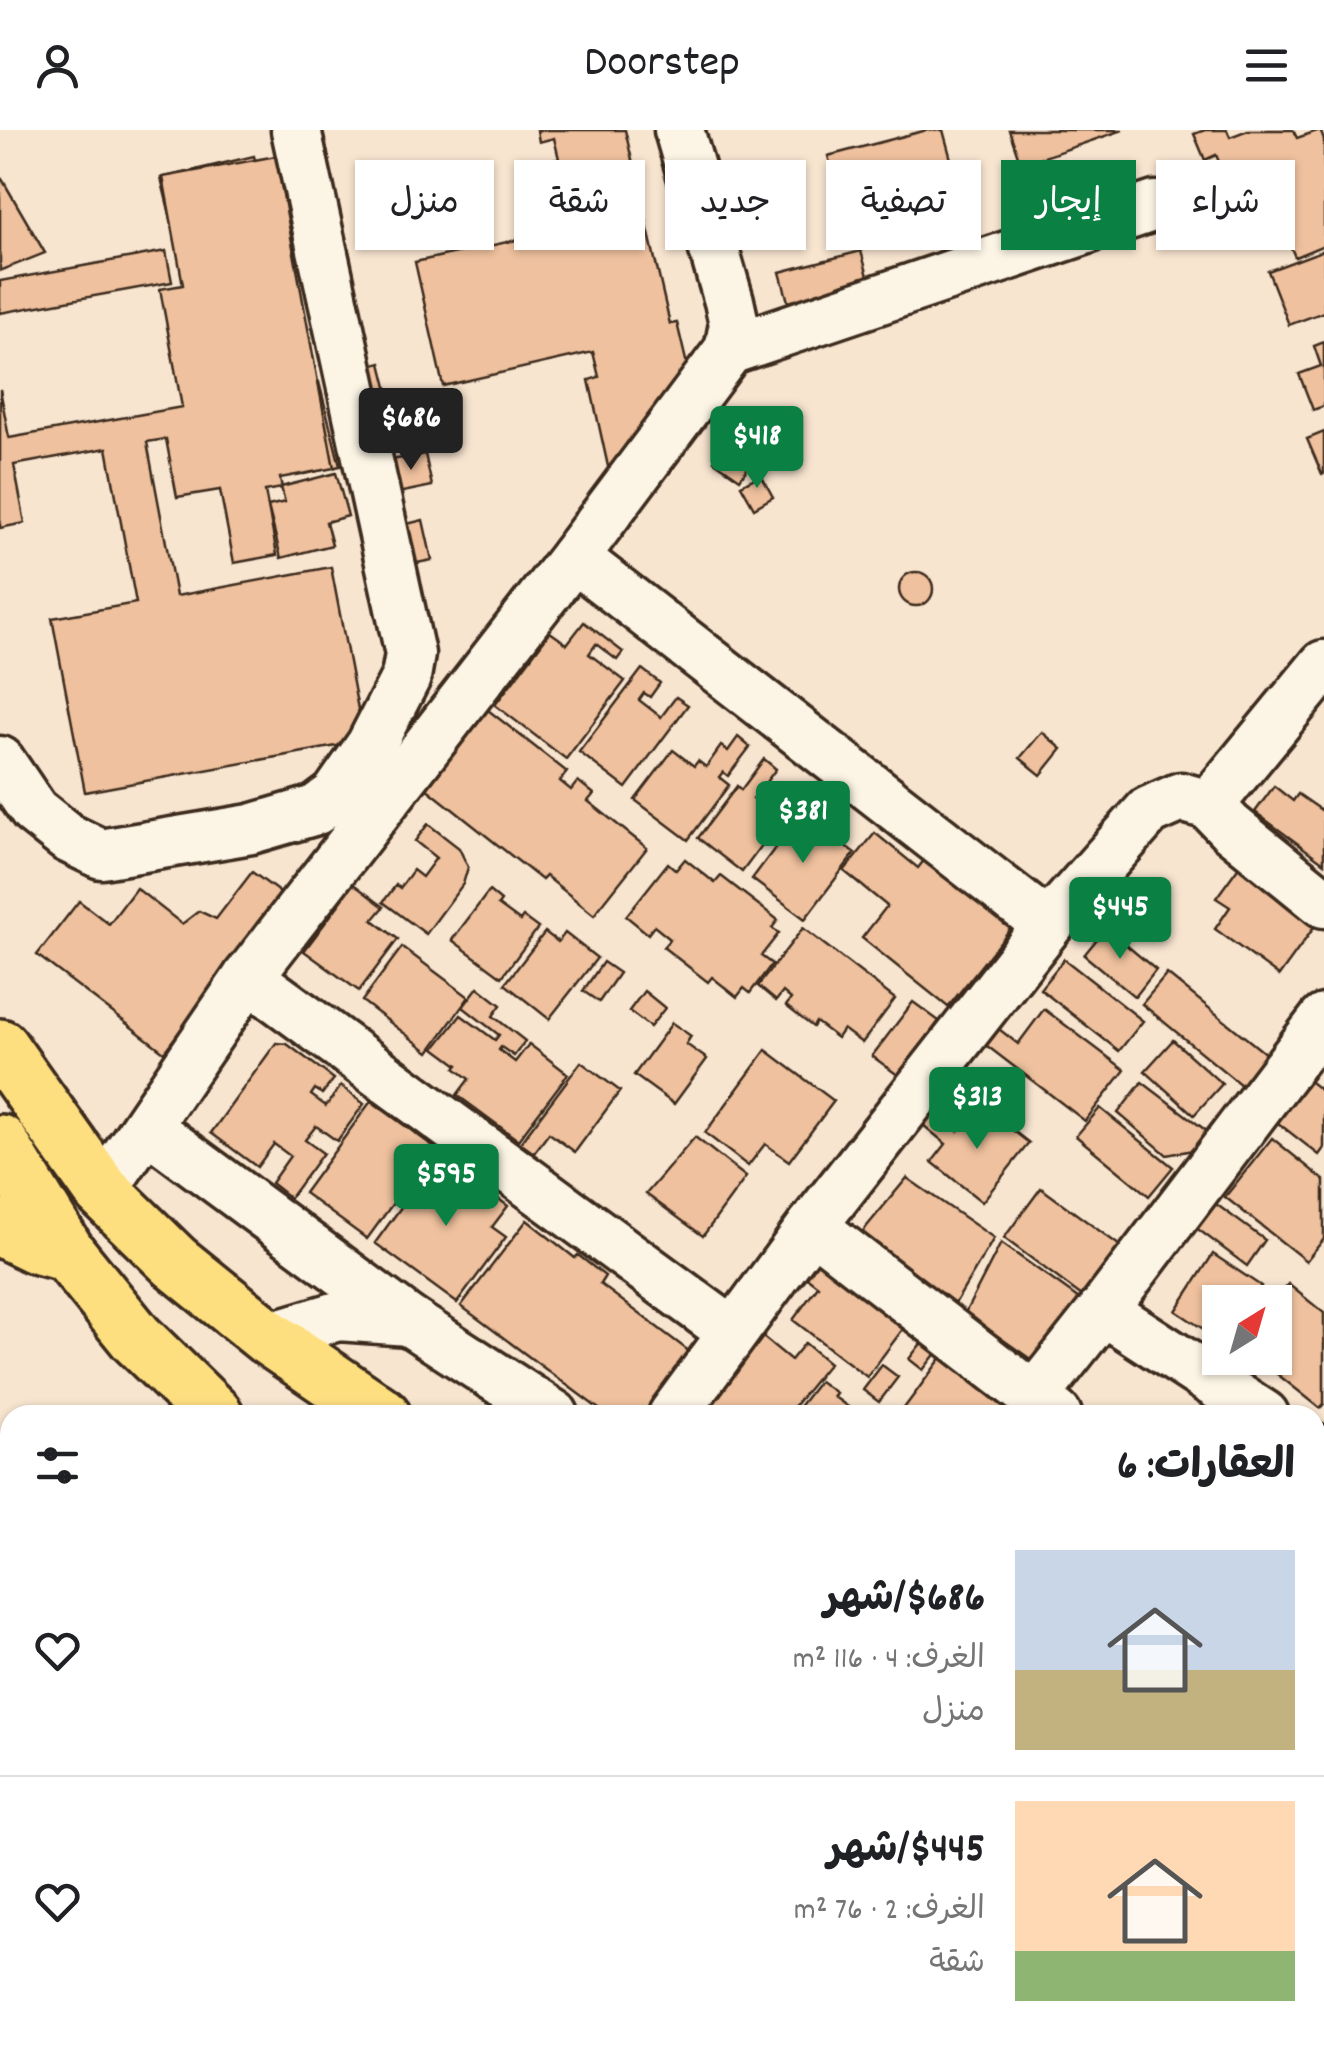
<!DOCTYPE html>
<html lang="ar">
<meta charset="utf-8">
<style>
:root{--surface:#fff;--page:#f2f2f2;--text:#202124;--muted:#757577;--line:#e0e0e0;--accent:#0b8043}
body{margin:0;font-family:Dekko,"Playpen Sans Arabic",sans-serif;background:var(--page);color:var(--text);direction:rtl;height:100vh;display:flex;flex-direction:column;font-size:38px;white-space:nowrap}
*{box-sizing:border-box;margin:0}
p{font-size:32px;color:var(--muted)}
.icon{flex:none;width:55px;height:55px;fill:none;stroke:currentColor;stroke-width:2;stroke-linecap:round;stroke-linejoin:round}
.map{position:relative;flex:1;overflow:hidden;direction:ltr}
.drawer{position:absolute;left:0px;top:1275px;width:1325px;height:642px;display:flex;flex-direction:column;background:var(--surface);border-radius:30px 30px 0 0;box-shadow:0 2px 8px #0004;direction:rtl}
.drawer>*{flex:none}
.top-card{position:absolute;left:30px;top:30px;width:1265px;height:90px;direction:rtl;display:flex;gap:20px}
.needle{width:65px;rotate:37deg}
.tools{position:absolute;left:1202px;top:1155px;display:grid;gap:20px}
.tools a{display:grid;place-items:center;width:90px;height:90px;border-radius:0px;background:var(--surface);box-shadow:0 2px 8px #0004;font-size:50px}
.price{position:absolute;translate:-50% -85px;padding:0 22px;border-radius:10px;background:var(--accent);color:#fff;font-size:32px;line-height:65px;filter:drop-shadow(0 2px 5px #0008)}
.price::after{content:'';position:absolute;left:50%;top:60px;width:30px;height:22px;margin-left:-15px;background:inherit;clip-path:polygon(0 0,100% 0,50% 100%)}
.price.active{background:#222;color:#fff}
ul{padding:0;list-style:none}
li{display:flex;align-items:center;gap:30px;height:250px;padding:0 30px}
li+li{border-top:2px solid var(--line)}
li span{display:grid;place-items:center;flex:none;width:280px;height:200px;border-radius:0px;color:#555}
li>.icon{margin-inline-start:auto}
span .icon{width:120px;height:120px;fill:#fffc;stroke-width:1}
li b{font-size:42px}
h2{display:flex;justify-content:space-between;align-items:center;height:120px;padding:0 30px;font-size:42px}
.tag{padding:0 35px;border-radius:0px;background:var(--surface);box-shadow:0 2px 8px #0004;font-size:35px;line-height:90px}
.tag.active{background:var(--accent);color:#fff}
header{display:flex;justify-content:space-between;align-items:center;height:130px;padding:0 30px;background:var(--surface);font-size:45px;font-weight:600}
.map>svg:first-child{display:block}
.green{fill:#a8d798;stroke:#72805b;stroke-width:2.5}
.building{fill:#efc19e;stroke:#3b2a1e;stroke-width:2.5}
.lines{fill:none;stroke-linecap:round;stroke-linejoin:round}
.minor-casing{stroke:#3b2a1e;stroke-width:55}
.major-casing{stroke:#3b2a1e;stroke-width:62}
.minor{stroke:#fcf5e5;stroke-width:48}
.major{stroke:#fedf80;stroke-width:55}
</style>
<header><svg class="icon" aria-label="menu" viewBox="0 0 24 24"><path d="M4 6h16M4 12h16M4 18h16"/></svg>Doorstep<svg class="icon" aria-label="person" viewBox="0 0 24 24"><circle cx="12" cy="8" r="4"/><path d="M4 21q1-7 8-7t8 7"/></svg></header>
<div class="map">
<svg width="1324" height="1917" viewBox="0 0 1324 1917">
<rect width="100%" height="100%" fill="#f8e5d0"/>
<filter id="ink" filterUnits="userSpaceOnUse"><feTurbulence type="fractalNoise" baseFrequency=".01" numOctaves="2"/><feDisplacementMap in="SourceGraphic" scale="20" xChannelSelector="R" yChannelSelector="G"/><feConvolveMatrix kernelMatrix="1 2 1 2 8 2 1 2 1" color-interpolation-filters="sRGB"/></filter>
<g filter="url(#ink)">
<path class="green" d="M 0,1838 L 10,1844 L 10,1908 L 107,1908 L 122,1917 L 0,1917 Z"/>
<g class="building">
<path d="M 537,0 L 625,0 L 670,194 L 677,193 L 688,239 L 609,341 L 589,250 L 599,247 L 593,222 L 443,256 L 415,132 L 567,99 L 552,30 L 559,29 L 554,8 L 539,12 Z"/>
<path d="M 927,0 L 943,0 L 961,66 L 847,95 L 828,26 Z"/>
<path d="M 1009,0 L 1123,0 L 1021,35 Z"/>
<path d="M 1205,0 L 1227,0 L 1230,7 L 1248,0 L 1293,0 L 1297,8 L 1320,0 L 1324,10 L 1324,115 L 1295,127 L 1281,94 L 1223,118 L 1206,75 L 1233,64 L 1216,25 L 1205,30 L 1194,4 Z"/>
<path d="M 254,26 L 280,133 L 253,139 L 283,261 L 319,252 L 340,336 L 304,344 L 302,338 L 236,354 L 161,48 Z"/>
<path d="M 276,26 L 334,338 L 280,348 L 282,358 L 265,361 L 277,425 L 234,433 L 220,360 L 177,367 L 166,309 L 147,312 L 176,466 L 331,437 L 364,611 L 85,662 L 52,488 L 136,473 L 107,318 L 14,335 L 25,393 L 0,398 L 0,259 L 9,308 L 182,277 L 160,159 L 183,155 L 163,47 Z"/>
<path d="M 2,49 L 45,123 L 0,141 L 0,50 Z"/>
<path d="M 1324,120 L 1324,182 L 1289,195 L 1268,141 Z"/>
<path d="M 166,121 L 172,152 L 0,183 L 0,151 Z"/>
<path d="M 861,121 L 868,146 L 842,154 L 845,165 L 790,179 L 780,142 Z"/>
<path d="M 1324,212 L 1324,276 L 1313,280 L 1299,244 L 1321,236 L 1314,216 Z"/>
<path d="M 381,233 L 388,261 L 366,266 L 359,239 Z"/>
<path d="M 391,265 L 399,294 L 413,291 L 419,314 L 386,323 L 372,270 Z"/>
<path d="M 1324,302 L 1324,344 L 1322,344 L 1307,309 Z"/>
<path d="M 732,305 L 758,323 L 740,349 L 714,331 Z"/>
<path d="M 425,324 L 432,356 L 398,363 L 391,330 Z"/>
<path d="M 336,343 L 348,386 L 326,392 L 332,415 L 281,428 L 268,376 L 285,372 L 281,357 Z"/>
<path d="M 761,345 L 773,367 L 754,378 L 741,355 Z"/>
<path d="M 423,390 L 432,430 L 412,434 L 403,395 Z"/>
<circle cx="916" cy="459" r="17"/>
<path d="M 584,492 L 623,522 L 617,530 L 596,514 L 589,524 L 625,551 L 566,629 L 495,575 L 550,502 L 567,514 Z"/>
<path d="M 642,539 L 660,553 L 650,567 L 644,563 L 639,570 L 661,587 L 676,567 L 688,575 L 626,658 L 579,622 Z"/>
<path d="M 488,580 L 567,642 L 560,651 L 571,660 L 578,651 L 594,664 L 588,671 L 647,718 L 594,785 L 546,746 L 542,750 L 426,658 Z"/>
<path d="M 1042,602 L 1062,619 L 1041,645 L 1020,628 Z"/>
<path d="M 738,607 L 750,617 L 728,646 L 723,642 L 719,647 L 729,655 L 688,710 L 635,670 L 673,620 L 694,636 L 698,631 L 706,637 L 721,616 L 728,621 Z"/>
<path d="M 764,629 L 776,639 L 753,669 L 781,690 L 742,742 L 698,708 L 737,656 L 741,660 Z"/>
<path d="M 1274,656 L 1293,671 L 1298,664 L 1324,682 L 1324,733 L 1255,682 Z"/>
<path d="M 801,683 L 855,723 L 805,789 L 752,749 Z"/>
<path d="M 428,694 L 459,718 L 468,737 L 463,754 L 426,804 L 383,772 L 396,755 L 400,758 L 413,740 L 422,747 L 436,728 L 415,711 Z"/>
<path d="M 875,703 L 918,738 L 925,729 L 1011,798 L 948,877 L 862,808 L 887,776 L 844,741 Z"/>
<path d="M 685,729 L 715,753 L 721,746 L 778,790 L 772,798 L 779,803 L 761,826 L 772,834 L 750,863 L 744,858 L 737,867 L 712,847 L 708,852 L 663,817 L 670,809 L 654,796 L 648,804 L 626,786 L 668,733 L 676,740 Z"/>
<path d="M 1240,735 L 1318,792 L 1279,846 L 1215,799 L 1230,777 L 1216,768 Z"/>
<path d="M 252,742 L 283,765 L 164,922 L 37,825 L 79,771 L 109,794 L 136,758 L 182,794 L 199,781 L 216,789 Z"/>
<path d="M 344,747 L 384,777 L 373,790 L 398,809 L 359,861 L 304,821 L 343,769 L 333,762 Z"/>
<path d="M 489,761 L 501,771 L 498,775 L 520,791 L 523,787 L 538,798 L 502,847 L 452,810 Z"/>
<path d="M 803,798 L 895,869 L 862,913 L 843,899 L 837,908 L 816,892 L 813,897 L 786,876 L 791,869 L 783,862 L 776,871 L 758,856 Z"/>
<path d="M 1106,798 L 1156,840 L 1135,867 L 1084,825 Z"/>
<path d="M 545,802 L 558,812 L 565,803 L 597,828 L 549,889 L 505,854 Z"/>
<path d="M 402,817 L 469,867 L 429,922 L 362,871 Z"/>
<path d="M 1064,829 L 1143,891 L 1119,921 L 1040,859 Z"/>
<path d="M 603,832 L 619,843 L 599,872 L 583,861 Z"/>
<path d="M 1167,844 L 1272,929 L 1247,960 L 1142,874 Z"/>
<path d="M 478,857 L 501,875 L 493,886 L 525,911 L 514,926 L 501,917 L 499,920 L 515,932 L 529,914 L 568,944 L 518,1010 L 457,965 L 469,949 L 455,938 L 458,935 L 435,918 L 461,885 L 495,910 L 499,905 L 463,877 Z"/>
<path d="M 644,861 L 665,878 L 650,897 L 629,881 Z"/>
<path d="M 913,872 L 939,891 L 899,946 L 872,926 Z"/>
<path d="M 1044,879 L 1125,940 L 1085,991 L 978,909 L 990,892 L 1018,914 Z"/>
<path d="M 672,893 L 691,906 L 686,914 L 707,929 L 674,974 L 634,945 Z"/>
<path d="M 1173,910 L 1222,954 L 1194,985 L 1145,941 Z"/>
<path d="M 276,913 L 287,914 L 334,949 L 322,964 L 315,959 L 311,965 L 326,976 L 341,956 L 364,974 L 337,1011 L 316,996 L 305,1010 L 323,1023 L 290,1068 L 271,1053 L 290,1026 L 274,1014 L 257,1037 L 211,1003 Z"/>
<path d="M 766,920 L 834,971 L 789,1031 L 765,1014 L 748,1036 L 705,1003 Z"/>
<path d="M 581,932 L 620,961 L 575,1022 L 549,1003 L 534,1023 L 520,1013 Z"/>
<path d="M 1301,945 L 1324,963 L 1324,1018 L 1319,1025 L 1269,986 Z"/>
<path d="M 1142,952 L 1212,1005 L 1203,1018 L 1167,1025 L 1118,983 Z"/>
<path d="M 371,971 L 434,1017 L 367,1109 L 304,1063 Z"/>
<path d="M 1100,978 L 1173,1037 L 1149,1066 L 1076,1006 Z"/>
<path d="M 991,983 L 1029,1013 L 982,1072 L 932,1032 L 946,1014 L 923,995 L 925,986 L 932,984 L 958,1001 L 966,992 L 972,997 L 981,985 L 986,989 Z"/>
<path d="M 695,1007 L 746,1047 L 703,1106 L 646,1064 Z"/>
<path d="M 1272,1008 L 1324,1050 L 1324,1109 L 1306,1131 L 1225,1067 Z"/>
<path d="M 439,1025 L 508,1076 L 492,1097 L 506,1107 L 457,1173 L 375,1113 Z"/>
<path d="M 907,1048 L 994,1108 L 953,1177 L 858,1107 Z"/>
<path d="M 1041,1058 L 1123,1118 L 1086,1169 L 1004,1108 Z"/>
<path d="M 1205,1066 L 1265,1110 L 1247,1136 L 1187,1091 Z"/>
<path d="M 527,1090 L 575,1128 L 578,1125 L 605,1146 L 600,1154 L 698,1228 L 656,1285 L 607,1285 L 461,1176 Z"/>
<path d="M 1001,1113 L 1089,1176 L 1039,1235 L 965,1183 Z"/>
<path d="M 1213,1124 L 1261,1156 L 1250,1172 L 1220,1172 L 1220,1210 L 1176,1181 Z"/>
<path d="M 818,1130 L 906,1195 L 867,1247 L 793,1190 L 818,1156 L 805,1146 Z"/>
<path d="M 1288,1154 L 1324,1183 L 1324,1274 L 1320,1278 L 1257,1228 L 1275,1228 L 1274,1172 Z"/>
<path d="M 933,1198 L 947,1209 L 923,1240 L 909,1229 Z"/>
<path d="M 763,1207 L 791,1230 L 805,1213 L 829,1233 L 787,1285 L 703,1285 L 689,1273 L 722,1233 L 734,1243 Z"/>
<path d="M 953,1212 L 1027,1285 L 899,1285 Z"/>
<path d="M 882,1235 L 898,1247 L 879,1272 L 863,1260 Z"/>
<path d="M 819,1251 L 836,1263 L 833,1266 L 859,1285 L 794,1283 Z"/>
<path d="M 6,1397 L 10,1400 L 10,1425 L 0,1435 L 0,1403 Z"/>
<path d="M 1324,1444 L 1324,1525 L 1315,1518 L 1315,1454 Z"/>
<path d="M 10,1455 L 10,1534 L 0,1524 L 0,1466 Z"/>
<path d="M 1323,1569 L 1324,1570 L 1324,1689 L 1315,1682 L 1315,1578 Z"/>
<path d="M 409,1908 L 576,1908 L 568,1917 L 418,1917 Z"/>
<path d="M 767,1908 L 881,1908 L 891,1917 L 777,1917 Z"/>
<path d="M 927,1908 L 945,1908 L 955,1917 L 918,1917 Z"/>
</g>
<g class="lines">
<g class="minor-casing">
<g id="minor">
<path d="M 729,220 L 1155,76"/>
<path d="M 0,631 L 34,681 L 68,708 L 101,724 L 251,699 L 316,680 L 336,665 L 371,615 L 406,547 L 410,524 L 296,0"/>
<path d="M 1209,675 L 1230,697 L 1324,773"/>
<path d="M 1048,795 L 1149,681 L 1181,667 L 1209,675 L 1324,535"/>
<path d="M 248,847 L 732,1202"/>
<path d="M 148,998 L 409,1191 L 554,1285"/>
<path d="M 102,1061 L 248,847 L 574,427"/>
<path d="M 812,1096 L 1057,1285"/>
<path d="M 1103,1180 L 1324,889"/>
<path d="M 268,1207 L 338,1186 L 409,1191"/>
<path d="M 1034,1267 L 1103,1180 L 1264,1285"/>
<path d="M 673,1285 L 812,1096 L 1048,795 L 574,427 L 729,220 L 734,194 L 729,171 L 679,0"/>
<path d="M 1315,1318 L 1324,1324"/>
<path d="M 1315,1397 L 1324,1384"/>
<path d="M 1315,1758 L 1324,1766"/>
<path d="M 1315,1824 L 1324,1830"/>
<path d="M 724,1908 L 733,1917"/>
</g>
</g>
<g class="major-casing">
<g id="major">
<path d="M 0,917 L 102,1061 L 175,1132 L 268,1207 L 382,1285"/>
<path d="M 0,1013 L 68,1124 L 136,1208 L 215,1285"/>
<path d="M 0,1098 L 35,1115 L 68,1124"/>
<path d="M 1029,1908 L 1031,1917"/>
<path d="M 1075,1908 L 1088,1917"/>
<path d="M 1287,1908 L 1310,1917"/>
</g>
</g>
<use href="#minor" class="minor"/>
<use href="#major" class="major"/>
</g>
</g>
</svg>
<div class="tools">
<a><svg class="needle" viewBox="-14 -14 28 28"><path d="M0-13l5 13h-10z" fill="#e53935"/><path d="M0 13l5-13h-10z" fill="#757577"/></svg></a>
</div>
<b class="price active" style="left:411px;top:343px">$686</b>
<b class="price" style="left:757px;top:361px">$418</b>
<b class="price" style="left:803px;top:736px">$381</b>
<b class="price" style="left:1120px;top:832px">$445</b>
<b class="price" style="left:977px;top:1022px">$313</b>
<b class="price" style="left:446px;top:1099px">$595</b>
<div class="top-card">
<a class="tag">شراء</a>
<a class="tag active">إيجار</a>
<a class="tag">تصفية</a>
<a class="tag">جديد</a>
<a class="tag">شقة</a>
<a class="tag">منزل</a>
</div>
<section class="drawer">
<h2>العقارات: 6<svg class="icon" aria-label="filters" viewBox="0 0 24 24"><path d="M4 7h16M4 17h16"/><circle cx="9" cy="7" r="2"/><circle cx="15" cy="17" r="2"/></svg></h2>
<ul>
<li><span style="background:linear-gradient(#c9d6e8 60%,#c2b280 0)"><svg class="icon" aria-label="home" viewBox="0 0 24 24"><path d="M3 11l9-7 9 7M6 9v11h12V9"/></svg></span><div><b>$686/شهر</b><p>الغرف: 4 · 116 m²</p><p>منزل</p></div><svg class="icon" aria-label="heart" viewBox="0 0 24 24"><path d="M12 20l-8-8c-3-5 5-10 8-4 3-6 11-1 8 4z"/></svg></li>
<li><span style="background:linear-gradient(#ffd9b3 75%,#8fb573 0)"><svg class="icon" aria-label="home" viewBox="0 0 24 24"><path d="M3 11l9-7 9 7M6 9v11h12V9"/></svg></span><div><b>$445/شهر</b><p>الغرف: 2 · 76 m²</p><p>شقة</p></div><svg class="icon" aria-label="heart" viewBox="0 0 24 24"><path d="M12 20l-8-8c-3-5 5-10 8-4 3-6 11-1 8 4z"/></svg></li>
</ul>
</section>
</div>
